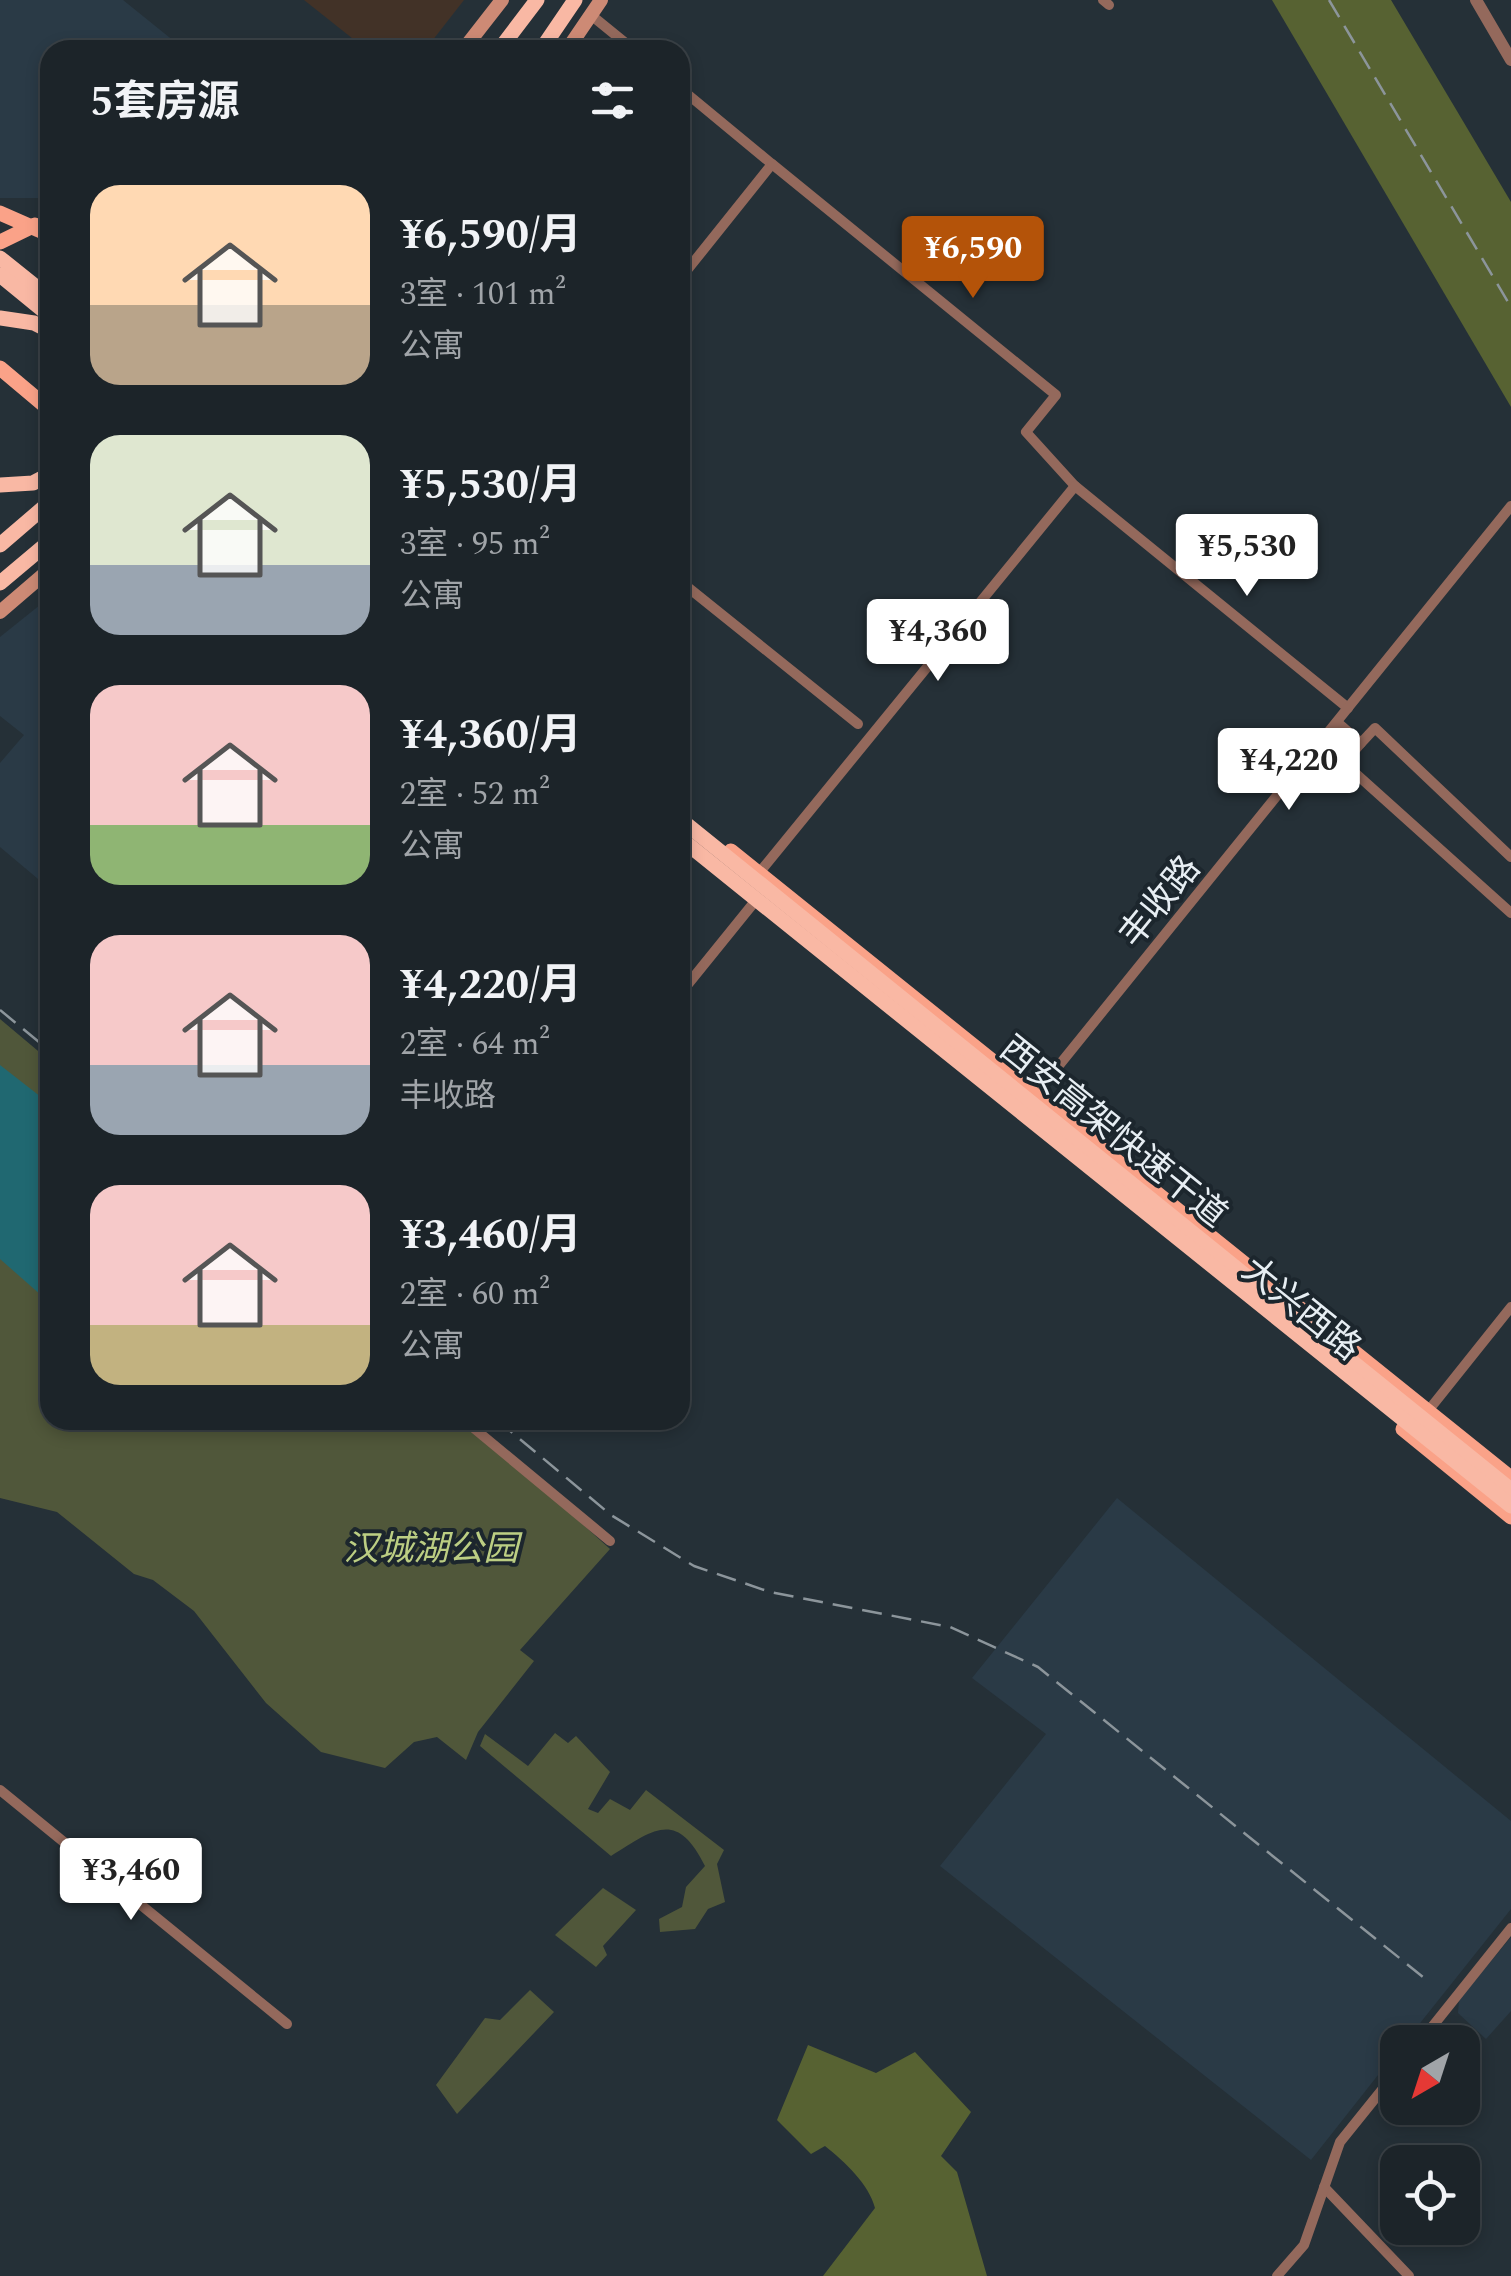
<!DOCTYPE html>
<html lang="zh">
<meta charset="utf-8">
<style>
:root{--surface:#1c2429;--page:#252c31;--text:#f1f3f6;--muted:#a0a4a8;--line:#3a4146;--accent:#b45309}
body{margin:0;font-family:Spectral,"Noto Sans SC",serif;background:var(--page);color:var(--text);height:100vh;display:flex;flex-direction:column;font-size:38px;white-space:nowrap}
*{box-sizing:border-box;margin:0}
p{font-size:32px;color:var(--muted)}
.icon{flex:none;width:55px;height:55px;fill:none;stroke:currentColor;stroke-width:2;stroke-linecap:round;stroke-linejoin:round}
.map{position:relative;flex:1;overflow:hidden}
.drawer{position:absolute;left:40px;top:40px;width:650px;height:1390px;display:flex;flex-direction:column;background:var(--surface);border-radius:30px;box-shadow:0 5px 15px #0003,0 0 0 2px var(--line)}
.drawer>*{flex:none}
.needle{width:65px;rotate:219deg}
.fabs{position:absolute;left:1380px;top:2025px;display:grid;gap:20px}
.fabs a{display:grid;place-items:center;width:100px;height:100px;border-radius:20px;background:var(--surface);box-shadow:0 5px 15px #0003,0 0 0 2px var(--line);font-size:50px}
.price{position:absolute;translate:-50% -85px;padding:0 22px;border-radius:10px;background:#fff;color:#222;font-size:32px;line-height:65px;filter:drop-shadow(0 2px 5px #0008)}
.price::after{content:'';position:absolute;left:50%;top:60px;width:30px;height:22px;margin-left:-15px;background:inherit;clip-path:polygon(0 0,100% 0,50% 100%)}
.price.selected{background:var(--accent);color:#fff}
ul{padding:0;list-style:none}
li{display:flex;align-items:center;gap:30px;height:250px;padding:0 50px}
li span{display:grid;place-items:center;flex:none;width:280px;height:200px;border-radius:30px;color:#555}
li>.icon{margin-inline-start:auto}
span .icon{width:120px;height:120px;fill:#fffc;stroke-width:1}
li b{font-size:42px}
h2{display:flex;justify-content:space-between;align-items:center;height:120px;padding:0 50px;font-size:42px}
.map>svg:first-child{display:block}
.commercial{fill:#423227}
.built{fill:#2a3a46}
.green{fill:#50573a}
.forest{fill:#576232}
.water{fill:#206871}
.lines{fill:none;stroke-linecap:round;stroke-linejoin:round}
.minor{stroke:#94695c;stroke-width:10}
.tertiary{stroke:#94695c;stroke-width:12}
.secondary{stroke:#cd8a75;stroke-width:14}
.primary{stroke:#faa288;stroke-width:15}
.trunk{stroke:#f9b8a4;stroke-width:15}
.rail{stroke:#8c959b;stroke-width:2.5;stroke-dasharray:20 10;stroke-linecap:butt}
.labels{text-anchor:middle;stroke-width:8;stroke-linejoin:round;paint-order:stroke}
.street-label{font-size:35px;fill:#e7eef3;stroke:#1c262d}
.park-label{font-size:35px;font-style:italic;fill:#bcce83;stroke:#1c262d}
</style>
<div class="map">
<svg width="1511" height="2276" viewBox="0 0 1511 2276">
<rect width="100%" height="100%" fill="#253037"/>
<path class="commercial" d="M 304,0 L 464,0 L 425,50 L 367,50 Z"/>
<g class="built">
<path d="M 0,0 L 123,0 L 185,50 L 50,50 L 50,198 L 0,198 Z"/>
<path d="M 50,597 L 50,889 L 0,847 L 0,763 L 24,735 L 0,716 L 0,637 Z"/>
<path d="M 1117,1498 L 1511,1821 L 1511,1909 L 1405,2042 L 1398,2042 L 1397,2051 L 1311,2160 L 940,1866 L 1046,1734 L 972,1678 Z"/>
<path d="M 1511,1937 L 1511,2011 L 1486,2039 L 1458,2013 L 1459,2000 Z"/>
</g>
<g class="green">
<path d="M 0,1019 L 50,1061 L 50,1420 L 467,1420 L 610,1549 L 520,1650 L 534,1661 L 478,1732 L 466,1760 L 437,1737 L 414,1742 L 385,1768 L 321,1752 L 266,1703 L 194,1611 L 153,1580 L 134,1574 L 57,1512 L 0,1498 Z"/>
<path d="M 555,1733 L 568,1743 L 576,1736 L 610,1772 L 588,1809 L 598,1813 L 610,1799 L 630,1810 L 646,1790 L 724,1850 L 717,1864 L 725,1902 L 708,1909 L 695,1929 L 660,1932 L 659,1919 L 682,1907 L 686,1887 L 705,1866 C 677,1810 655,1828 611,1856 L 480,1746 L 485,1734 L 528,1766 Z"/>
<path d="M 603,1888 L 636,1910 L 603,1946 L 607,1955 L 596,1967 L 555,1935 Z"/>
<path d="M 530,1990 L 554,2012 L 457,2114 L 436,2085 L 485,2018 L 500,2020 Z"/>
</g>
<g class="forest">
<path d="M 1272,0 L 1391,0 L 1511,202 L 1511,407 Z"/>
<path d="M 808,2045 L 876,2073 L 915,2052 L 971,2112 L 941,2156 L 957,2172 L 987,2276 L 823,2276 L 875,2208 C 869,2184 844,2161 825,2146 L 811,2154 L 777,2120 Z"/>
</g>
<path class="water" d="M 0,1065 L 50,1104 L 50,1303 L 0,1259 Z"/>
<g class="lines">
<g class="minor">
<path d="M 1103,0 L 1109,5"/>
<path d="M 591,15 L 634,50"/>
<path d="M 680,88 L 772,164 L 680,279"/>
<path d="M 772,164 L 1056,395 L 1026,432 L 1075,486"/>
<path d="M 680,581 L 858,724"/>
<path d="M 1337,722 L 1361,743 L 1375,728 L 1511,857"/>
<path d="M 1361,743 L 1344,763 L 1511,913"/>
<path d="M 759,873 L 1075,486 L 1348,708"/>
<path d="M 680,994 L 752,905"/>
<path d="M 1035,1095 L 1511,506"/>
<path d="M 1428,1411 L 1511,1307"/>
<path d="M 464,1420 L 610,1541"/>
<path d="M 0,1790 L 287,2024"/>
<path d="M 1420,2042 L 1511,1928"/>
<path d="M 1324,2187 L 1409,2276"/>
<path d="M 1277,2276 L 1304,2245 L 1340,2142 L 1398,2070"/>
</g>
<path class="tertiary" d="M 1476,0 L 1511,60"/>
<g class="secondary">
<path d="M 463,50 L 502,0"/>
<path d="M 567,50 L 601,0"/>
<path d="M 0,612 L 50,569"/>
</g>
<g class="primary">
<path d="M 0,213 L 50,235"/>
<path d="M 0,242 L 35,225"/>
<path d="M 0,368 L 50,410"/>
<path d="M 731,851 L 1511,1478"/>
<path d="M 1403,1429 L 1511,1517"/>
</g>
<g class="trunk">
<path d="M 499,50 L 537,0"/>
<path d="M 541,50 L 575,0"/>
<path d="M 0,258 L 50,298"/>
<path d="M 0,275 L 50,316"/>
<path d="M 0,318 L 34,323 L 50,331"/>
<path d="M 0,485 L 33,483 L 50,474"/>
<path d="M 0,545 L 50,502"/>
<path d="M 0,583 L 50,541"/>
<path d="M 680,819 L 1511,1490"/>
<path d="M 680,838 L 1511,1506"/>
</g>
<g class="rail">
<path d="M 1329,0 L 1511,307"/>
<path d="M 0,1010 L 50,1051"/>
<path d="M 497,1420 L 611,1515 L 694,1566 L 770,1592 L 950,1627 L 1038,1667 L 1423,1977"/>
</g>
</g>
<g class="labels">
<g class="street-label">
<text transform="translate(1159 901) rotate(-51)" y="12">丰收路</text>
<text transform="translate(1114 1131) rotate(39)" y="12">西安高架快速干道</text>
<text transform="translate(1302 1308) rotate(39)" y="12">大兴西路</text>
</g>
<g class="park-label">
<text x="431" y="1560">汉城湖公园</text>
</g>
</g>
</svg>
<div class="fabs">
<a><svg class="needle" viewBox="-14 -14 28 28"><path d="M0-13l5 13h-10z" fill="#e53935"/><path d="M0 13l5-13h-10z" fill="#a0a4a8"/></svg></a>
<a><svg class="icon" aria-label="locate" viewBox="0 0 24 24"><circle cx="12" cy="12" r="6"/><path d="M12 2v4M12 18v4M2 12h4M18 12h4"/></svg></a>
</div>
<b class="price selected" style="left:973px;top:301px">¥6,590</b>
<b class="price" style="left:1247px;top:599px">¥5,530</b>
<b class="price" style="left:938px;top:684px">¥4,360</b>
<b class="price" style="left:1289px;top:813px">¥4,220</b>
<b class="price" style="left:131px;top:1923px">¥3,460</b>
<section class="drawer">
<h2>5套房源<svg class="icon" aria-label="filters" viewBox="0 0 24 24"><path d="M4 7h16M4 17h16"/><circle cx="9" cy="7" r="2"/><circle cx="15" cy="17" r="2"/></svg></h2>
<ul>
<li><span style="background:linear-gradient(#ffd9b3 60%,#b9a48a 0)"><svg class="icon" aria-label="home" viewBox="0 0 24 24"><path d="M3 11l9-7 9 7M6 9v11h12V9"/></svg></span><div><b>¥6,590/月</b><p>3室 · 101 m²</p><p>公寓</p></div></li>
<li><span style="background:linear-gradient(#dfe7d0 65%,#9aa5b1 0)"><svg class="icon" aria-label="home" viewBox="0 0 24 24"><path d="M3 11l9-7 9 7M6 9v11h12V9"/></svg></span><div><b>¥5,530/月</b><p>3室 · 95 m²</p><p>公寓</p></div></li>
<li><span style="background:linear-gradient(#f6c9c9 70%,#8fb573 0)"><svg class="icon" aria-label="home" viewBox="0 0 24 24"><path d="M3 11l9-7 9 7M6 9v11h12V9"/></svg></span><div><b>¥4,360/月</b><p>2室 · 52 m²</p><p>公寓</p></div></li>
<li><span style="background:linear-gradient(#f6c9c9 65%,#9aa5b1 0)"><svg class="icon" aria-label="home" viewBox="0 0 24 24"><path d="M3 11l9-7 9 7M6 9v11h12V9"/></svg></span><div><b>¥4,220/月</b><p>2室 · 64 m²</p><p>丰收路</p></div></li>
<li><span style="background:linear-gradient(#f6c9c9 70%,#c2b280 0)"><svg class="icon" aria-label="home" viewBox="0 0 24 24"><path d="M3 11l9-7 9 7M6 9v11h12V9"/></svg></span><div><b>¥3,460/月</b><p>2室 · 60 m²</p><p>公寓</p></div></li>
</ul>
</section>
</div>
